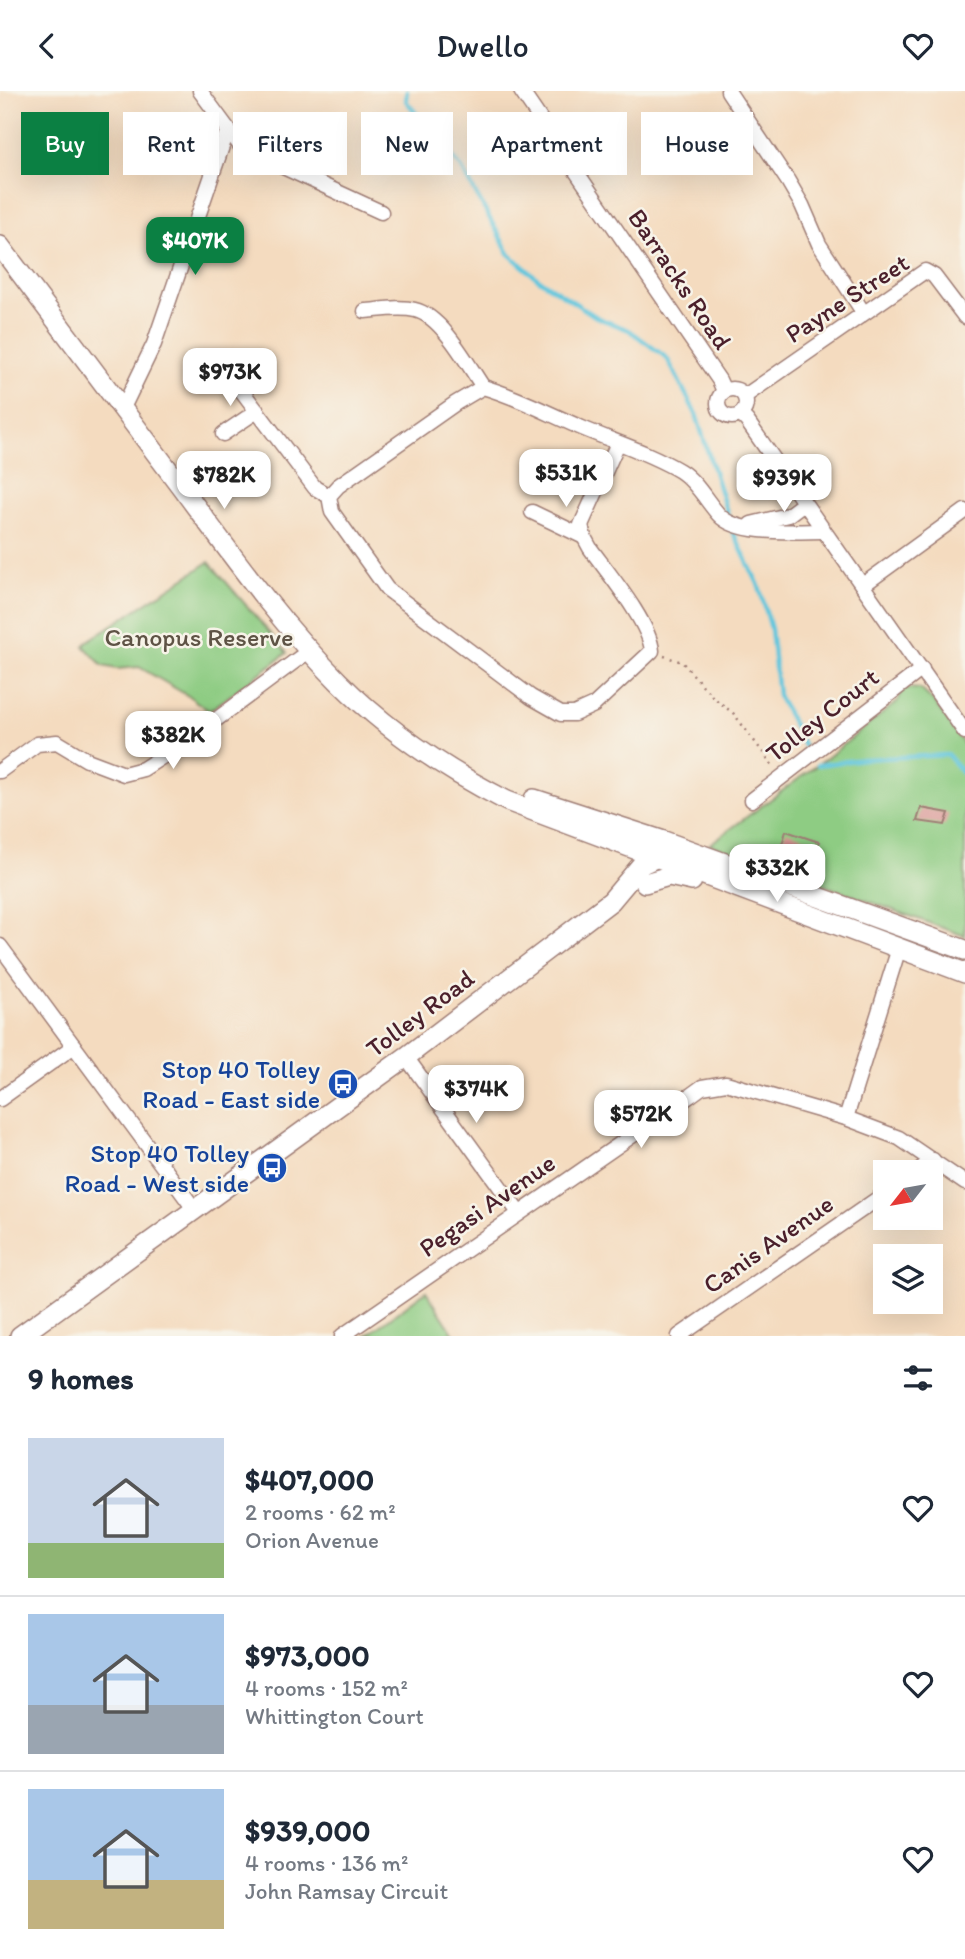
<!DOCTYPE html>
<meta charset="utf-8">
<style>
:root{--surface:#fff;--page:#f6f6f7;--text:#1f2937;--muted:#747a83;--line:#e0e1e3;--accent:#0b8043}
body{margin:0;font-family:Itim,sans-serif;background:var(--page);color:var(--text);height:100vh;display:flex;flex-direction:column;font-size:26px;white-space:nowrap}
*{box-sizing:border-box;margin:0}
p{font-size:23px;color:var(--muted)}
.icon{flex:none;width:38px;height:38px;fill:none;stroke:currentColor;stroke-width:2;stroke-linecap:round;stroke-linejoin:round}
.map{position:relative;height:1245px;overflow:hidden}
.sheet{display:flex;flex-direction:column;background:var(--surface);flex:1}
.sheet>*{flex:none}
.banner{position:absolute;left:21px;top:21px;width:924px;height:63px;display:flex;gap:14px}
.needle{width:46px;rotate:239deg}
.fabs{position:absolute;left:873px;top:1069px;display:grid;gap:14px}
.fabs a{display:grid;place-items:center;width:70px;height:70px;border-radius:0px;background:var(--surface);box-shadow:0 7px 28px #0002;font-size:35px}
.price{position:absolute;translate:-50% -60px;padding:0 16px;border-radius:14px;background:#fff;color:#222;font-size:23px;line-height:46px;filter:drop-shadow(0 2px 4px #0008)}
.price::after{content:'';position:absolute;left:50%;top:42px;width:21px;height:16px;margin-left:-10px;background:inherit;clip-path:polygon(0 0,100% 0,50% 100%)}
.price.active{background:var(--accent);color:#fff}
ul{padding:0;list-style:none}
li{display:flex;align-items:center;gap:21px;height:175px;padding:0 28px}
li+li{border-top:2px solid var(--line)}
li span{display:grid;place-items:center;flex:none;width:196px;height:140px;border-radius:0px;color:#555}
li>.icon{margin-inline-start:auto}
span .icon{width:84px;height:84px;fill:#fffc;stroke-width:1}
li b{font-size:30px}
h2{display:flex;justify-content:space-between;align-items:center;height:84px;padding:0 28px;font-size:30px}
.tag{padding:0 24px;border-radius:0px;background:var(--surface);box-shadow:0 7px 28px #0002;font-size:24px;line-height:63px}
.tag.active{background:var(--accent);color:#fff}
header{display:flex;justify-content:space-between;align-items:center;height:91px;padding:0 28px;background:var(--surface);font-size:32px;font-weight:600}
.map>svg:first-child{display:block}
.green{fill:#8ecc83;stroke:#6c7657;stroke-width:2}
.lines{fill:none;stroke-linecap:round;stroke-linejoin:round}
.stream{stroke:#60c6dd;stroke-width:4.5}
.building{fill:#d99594}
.minor-casing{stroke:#9f7d75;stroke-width:17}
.major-casing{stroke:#9f7d75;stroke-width:22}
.path{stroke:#9f7d75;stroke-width:2.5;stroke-dasharray:2 5;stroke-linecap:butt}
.minor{stroke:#fff;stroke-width:14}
.major{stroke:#fff;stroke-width:19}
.labels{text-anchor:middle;stroke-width:5;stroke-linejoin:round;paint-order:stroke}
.street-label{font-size:26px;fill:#4a1f2b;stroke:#f7f3e8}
.park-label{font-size:26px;fill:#5e5345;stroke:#f7f3e8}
.transit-label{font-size:26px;fill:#164399;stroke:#f7f3e8;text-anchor:end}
</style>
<header><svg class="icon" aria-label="back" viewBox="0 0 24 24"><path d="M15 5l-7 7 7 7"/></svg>Dwello<svg class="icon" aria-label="heart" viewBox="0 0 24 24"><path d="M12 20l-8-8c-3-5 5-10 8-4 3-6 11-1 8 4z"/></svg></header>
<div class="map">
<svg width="965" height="1245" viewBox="0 0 965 1245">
<rect width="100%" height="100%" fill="#f7f3e8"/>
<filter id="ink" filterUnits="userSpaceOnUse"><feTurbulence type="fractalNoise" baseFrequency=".0143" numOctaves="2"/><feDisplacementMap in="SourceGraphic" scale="14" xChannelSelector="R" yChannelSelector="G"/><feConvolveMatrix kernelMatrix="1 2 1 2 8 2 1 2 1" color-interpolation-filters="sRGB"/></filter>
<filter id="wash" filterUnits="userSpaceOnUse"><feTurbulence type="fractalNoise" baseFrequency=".00686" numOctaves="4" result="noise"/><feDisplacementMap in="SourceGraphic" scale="28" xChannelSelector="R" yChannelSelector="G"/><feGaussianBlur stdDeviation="1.57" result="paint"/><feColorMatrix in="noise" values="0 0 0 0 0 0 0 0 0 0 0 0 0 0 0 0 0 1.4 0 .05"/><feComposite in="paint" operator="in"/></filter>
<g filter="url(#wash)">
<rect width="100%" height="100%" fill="#f4dbbf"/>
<g class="green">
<path d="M 209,471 L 287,562 L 209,620 L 190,606 L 139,576 L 117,578 L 103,575 L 84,555 L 88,550 Z"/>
<path d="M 908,597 L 921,598 L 934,611 L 965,655 L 965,845 L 710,753 L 828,666 L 897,611 L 901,600 Z"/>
<path d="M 426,1200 L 455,1245 L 366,1245 Z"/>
</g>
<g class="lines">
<g class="stream">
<path d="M 407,0 L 406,10 L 461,76 L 510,164 L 538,188 L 598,227 L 629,239 L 667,267 L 696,323 L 728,425"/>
<path d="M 731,437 L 759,495 L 771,538 L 778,604 L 804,655"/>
<path d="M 818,674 L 863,668 L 948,664 L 965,685"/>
</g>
</g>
<g id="blocks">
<g class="building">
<path d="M 921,717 L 949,722 L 945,734 L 917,730 Z"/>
<path d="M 786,740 L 819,751 L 810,781 L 796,776 L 800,764 L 781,757 Z"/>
</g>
</g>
</g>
<g filter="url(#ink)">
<use href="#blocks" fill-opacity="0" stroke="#9f7d75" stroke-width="2"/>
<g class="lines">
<g class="minor-casing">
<g id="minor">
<path d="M 200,0 L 242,57 L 381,121"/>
<path d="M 521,0 L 719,289 L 724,300"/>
<path d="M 728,0 L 788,90 L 802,114 L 819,153 L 863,221"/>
<path d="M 365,220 C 380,219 400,215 415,219 C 442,225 468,274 483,296"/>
<path d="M 232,287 L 315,397 L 329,405"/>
<circle cx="732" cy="312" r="14"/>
<path d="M 745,305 L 925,180 L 934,185 L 965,226"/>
<path d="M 123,317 L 154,253 L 228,38"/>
<path d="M 741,324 L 747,330 L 965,641"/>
<path d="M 223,343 L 257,320"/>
<path d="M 618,352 L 581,434 L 584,446 L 590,457 C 608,482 650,532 652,560 L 594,614 L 574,623 L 561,623 L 531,606 L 387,498 L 332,421 L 329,405 L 338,395 L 456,312 L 483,296 C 518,306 549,323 582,337 C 615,351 650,362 680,380 C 696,390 707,411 719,424 C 738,445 798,440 823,440"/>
<path d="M 532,421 L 584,446"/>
<path d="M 751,433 L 788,424 L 804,412"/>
<path d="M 863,494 L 965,420"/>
<path d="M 0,680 L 37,653 L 57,651 L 87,669 L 124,683 L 143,678 L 190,648 L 310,559"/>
<path d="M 752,709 L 922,578"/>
<path d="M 0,855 L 195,1119"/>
<path d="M 406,966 L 519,1122"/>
<path d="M 0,1008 L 74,955"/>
<path d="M 846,1027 L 899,857"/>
<path d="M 915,1082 L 933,1069"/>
<path d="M 342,1245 L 691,1004 L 702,996 L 726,992 L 846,1027 L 899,1047 L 965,1092"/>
<path d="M 679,1245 L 886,1102"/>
</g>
</g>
<g class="major-casing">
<g id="major">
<path d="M 0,155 C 61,235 121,316 182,397 C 231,463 280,532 339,591 C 387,639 446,679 507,710 L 965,882"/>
<path d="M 534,708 L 664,750 L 965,859"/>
<path d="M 645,792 L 669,785 L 692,790"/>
<path d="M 20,1245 L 406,966 L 611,810 L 642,773 L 655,767"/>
</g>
</g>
<path class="path" d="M 664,565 L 682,571 L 713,606 L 734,623 L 773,675"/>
<use href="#minor" class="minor"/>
<use href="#major" class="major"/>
</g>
</g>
<defs>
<g id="bus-disc" transform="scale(1.575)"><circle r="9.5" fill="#1a4fb4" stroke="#f7f3e8"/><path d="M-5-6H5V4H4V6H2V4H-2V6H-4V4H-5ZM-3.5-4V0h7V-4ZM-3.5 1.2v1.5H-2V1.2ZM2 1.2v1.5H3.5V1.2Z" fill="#fff"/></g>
</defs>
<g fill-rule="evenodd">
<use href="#bus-disc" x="343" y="993"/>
<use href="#bus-disc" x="272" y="1077"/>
</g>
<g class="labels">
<g class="street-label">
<text transform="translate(680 188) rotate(56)" y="9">Barracks Road</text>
<text transform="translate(847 207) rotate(-33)" y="9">Payne Street</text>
<text transform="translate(822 624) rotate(-38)" y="9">Tolley Court</text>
<text transform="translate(420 922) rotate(-37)" y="9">Tolley Road</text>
<text transform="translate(487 1114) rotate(-35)" y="9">Pegasi Avenue</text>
<text transform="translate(768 1153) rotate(-35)" y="9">Canis Avenue</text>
</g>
<g class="park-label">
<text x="199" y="555">Canopus Reserve</text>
</g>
<g class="transit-label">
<text x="320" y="987">Stop 40 Tolley<tspan x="320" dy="30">Road - East side</tspan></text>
<text x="249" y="1071">Stop 40 Tolley<tspan x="249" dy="30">Road - West side</tspan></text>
</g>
</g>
</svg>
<div class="fabs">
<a><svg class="needle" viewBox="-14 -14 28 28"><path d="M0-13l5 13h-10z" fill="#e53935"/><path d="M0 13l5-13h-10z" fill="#747a83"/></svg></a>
<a><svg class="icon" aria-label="layers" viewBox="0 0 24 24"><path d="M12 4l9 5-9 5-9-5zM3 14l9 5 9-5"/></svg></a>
</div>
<b class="price active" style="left:195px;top:186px">$407K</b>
<b class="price" style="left:230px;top:317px">$973K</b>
<b class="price" style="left:566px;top:418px">$531K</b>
<b class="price" style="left:224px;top:420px">$782K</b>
<b class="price" style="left:784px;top:423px">$939K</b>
<b class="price" style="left:173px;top:680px">$382K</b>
<b class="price" style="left:777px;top:813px">$332K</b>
<b class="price" style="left:476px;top:1034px">$374K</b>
<b class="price" style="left:641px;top:1059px">$572K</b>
<div class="banner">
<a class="tag active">Buy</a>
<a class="tag">Rent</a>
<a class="tag">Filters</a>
<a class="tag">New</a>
<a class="tag">Apartment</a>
<a class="tag">House</a>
</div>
</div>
<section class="sheet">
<h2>9 homes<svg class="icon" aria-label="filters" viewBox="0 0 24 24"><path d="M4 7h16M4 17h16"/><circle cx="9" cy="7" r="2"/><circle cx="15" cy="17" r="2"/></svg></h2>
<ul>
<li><span style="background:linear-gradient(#c9d6e8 75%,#8fb573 0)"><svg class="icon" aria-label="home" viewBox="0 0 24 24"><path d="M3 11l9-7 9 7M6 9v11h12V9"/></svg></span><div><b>$407,000</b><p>2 rooms · 62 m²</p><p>Orion Avenue</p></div><svg class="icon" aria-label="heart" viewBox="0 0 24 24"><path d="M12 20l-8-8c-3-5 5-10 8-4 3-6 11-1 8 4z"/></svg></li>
<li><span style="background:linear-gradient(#a9c7e8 65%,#9aa5b1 0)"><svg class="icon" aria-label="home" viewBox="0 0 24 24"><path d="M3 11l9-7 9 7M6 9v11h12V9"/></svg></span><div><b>$973,000</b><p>4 rooms · 152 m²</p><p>Whittington Court</p></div><svg class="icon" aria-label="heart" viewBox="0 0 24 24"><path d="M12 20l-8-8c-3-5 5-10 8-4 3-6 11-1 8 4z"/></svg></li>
<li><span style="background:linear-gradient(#a9c7e8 65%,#c2b280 0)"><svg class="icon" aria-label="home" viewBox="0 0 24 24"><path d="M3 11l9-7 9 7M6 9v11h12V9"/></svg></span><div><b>$939,000</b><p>4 rooms · 136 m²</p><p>John Ramsay Circuit</p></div><svg class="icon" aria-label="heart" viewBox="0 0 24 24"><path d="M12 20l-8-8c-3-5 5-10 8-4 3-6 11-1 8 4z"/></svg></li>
</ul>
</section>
